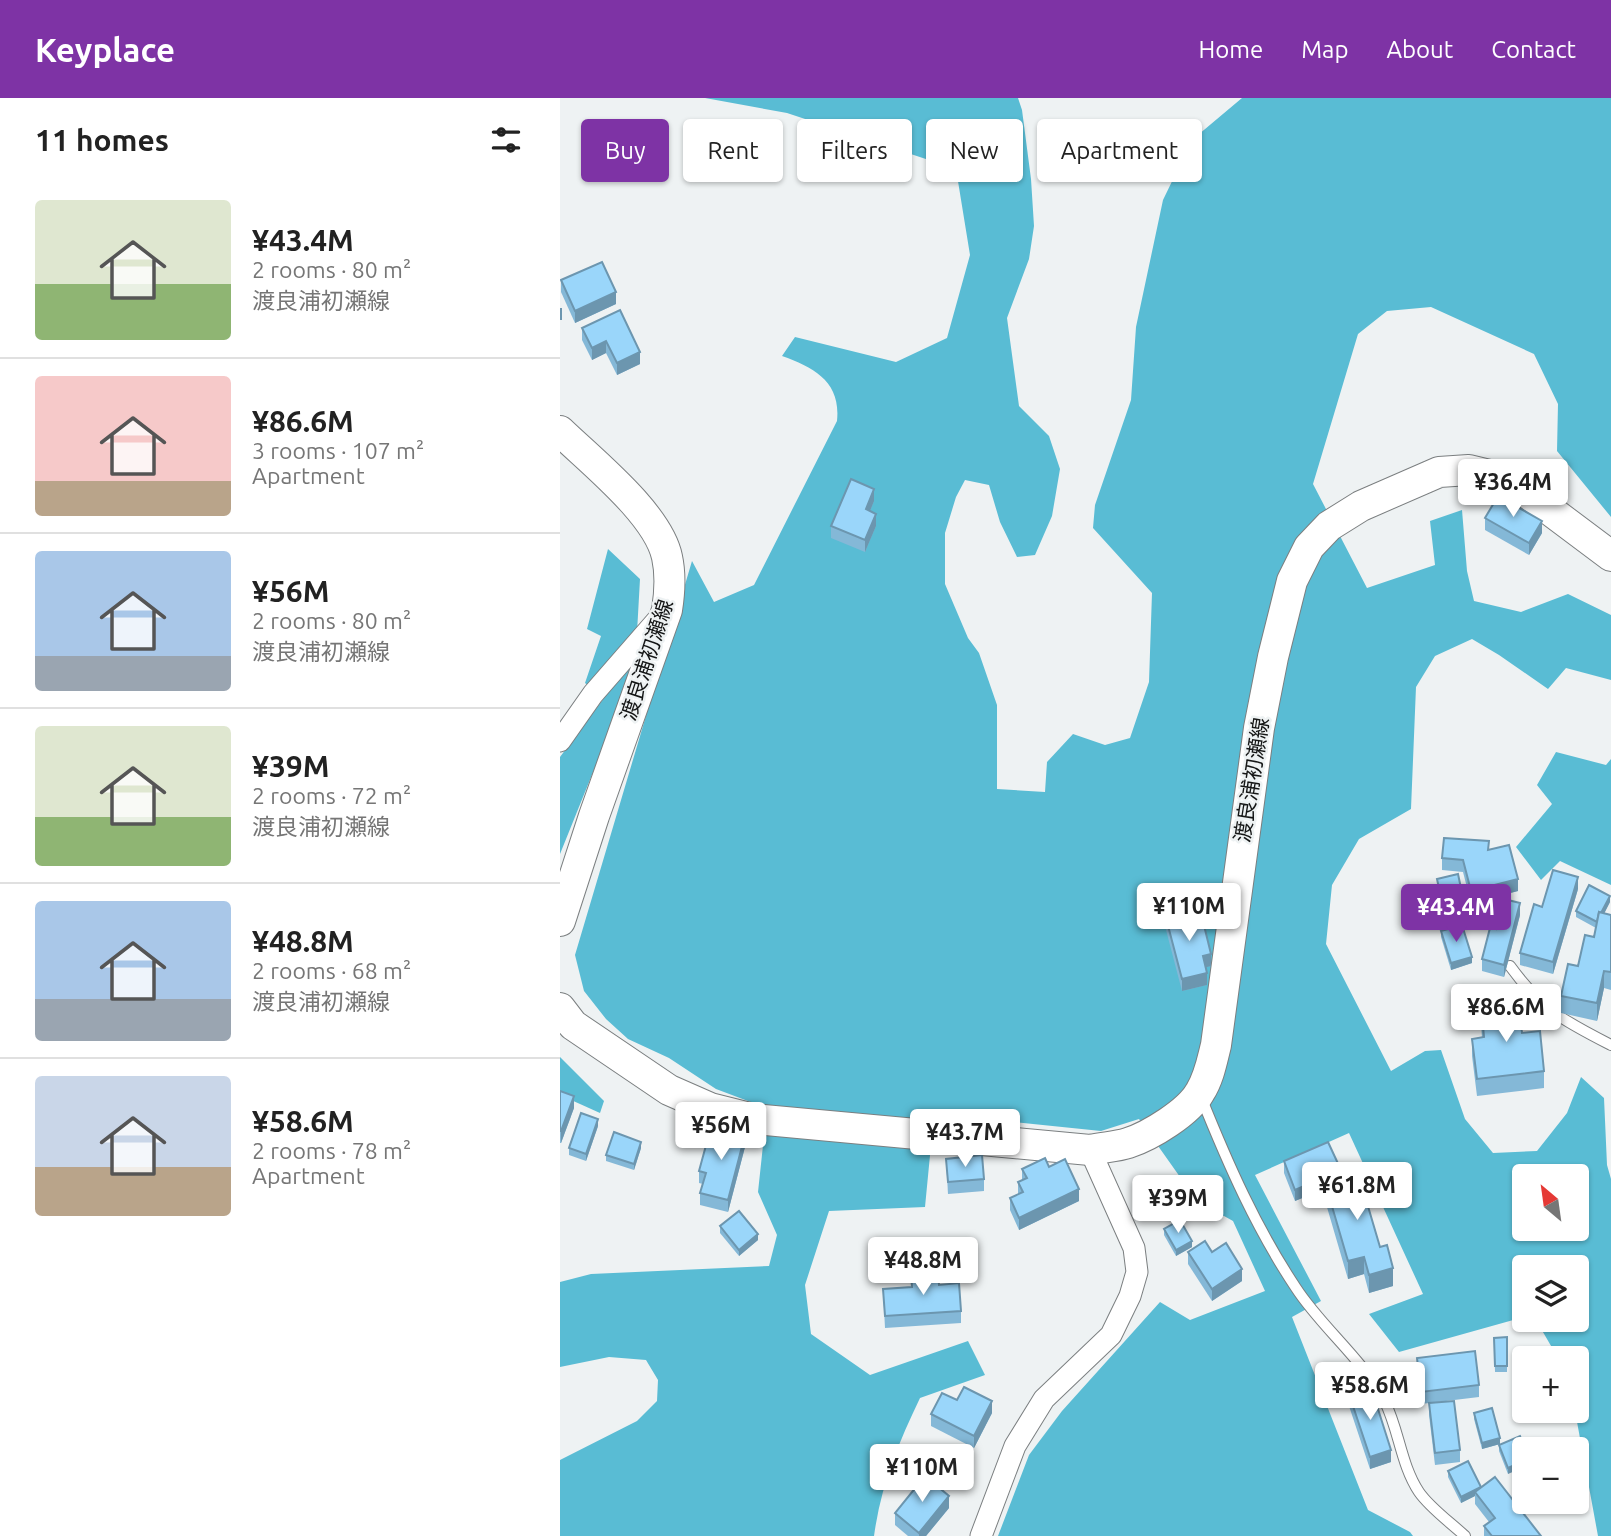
<!DOCTYPE html>
<meta charset="utf-8">
<style>
:root{--surface:#fff;--page:#f6f6f6;--text:#222;--muted:#767676;--line:#e0e0e0;--accent:#7e33a5}
body{margin:0;font-family:Ubuntu,"Noto Sans JP",sans-serif;background:var(--page);color:var(--text);height:100vh;display:flex;flex-direction:column;font-size:26px;white-space:nowrap}
*{box-sizing:border-box;margin:0}
p{font-size:23px;color:var(--muted)}
.icon{flex:none;width:38px;height:38px;fill:none;stroke:currentColor;stroke-width:2;stroke-linecap:round;stroke-linejoin:round}
.map{position:relative;flex:1;overflow:hidden}
.panel{display:flex;flex-direction:column;background:var(--surface);width:560px}
.panel>*{flex:none}
.top-card{position:absolute;left:21px;top:21px;width:665px;height:63px;display:flex;gap:14px}
.needle{width:46px;rotate:331deg}
.fabs{position:absolute;left:952px;top:1066px;display:grid;gap:14px}
.fabs a{display:grid;place-items:center;width:77px;height:77px;border-radius:7px;background:var(--surface);box-shadow:0 2px 5px #0004;font-size:35px}
.price{position:absolute;translate:-50% -60px;padding:0 16px;border-radius:7px;background:#fff;color:#222;font-size:23px;line-height:46px;filter:drop-shadow(0 2px 4px #0008)}
.price::after{content:'';position:absolute;left:50%;top:42px;width:21px;height:16px;margin-left:-10px;background:inherit;clip-path:polygon(0 0,100% 0,50% 100%)}
.price.current{background:var(--accent);color:#fff}
ul{padding:0;list-style:none}
li{display:flex;align-items:center;gap:21px;height:175px;padding:0 35px}
li+li{border-top:2px solid var(--line)}
li span{display:grid;place-items:center;flex:none;width:196px;height:140px;border-radius:7px;color:#555}
li>.icon{margin-inline-start:auto}
span .icon{width:84px;height:84px;fill:#fffc;stroke-width:1}
li b{font-size:30px}
h2{display:flex;justify-content:space-between;align-items:center;height:84px;padding:0 35px;font-size:30px}
.chip{padding:0 24px;border-radius:7px;background:var(--surface);box-shadow:0 2px 5px #0004;font-size:24px;line-height:63px}
.chip.current{background:var(--accent);color:#fff}
header{display:flex;align-items:center;gap:42px;box-sizing:border-box;height:98px;padding:0 35px;background:var(--accent);color:#fff}
header strong{font-size:33px}
nav{display:flex;gap:38px;margin-inline-start:auto;font-size:24px}
main{display:flex;flex:1;min-height:0}
.map>svg:first-child{display:block}
.forest{fill:#59bcd4;fill-rule:evenodd}
.lines{fill:none;stroke-linecap:round;stroke-linejoin:round}
.lane-casing{stroke:#7b7f80;stroke-width:12}
.street-casing{stroke:#7b7f80;stroke-width:23}
.secondary-casing{stroke:#7b7f80;stroke-width:32}
.lane{stroke:#fff;stroke-width:10}
.street{stroke:#fff;stroke-width:21}
.secondary{stroke:#fff;stroke-width:30}
.wall{fill:#84b8d7}
.shaded-wall{fill:#6c96af}
.building{fill:#9ad6fa;stroke:#6c96af;stroke-width:2}
.labels{text-anchor:middle;stroke-width:5;stroke-linejoin:round;paint-order:stroke}
.street-label{font-size:21px;fill:#141515;stroke:#eef2f3}
</style>
<header>
<strong>Keyplace</strong>
<nav><a>Home</a><a>Map</a><a>About</a><a>Contact</a></nav>
</header>
<main>
<section class="panel">
<h2>11 homes<svg class="icon" aria-label="filters" viewBox="0 0 24 24"><path d="M4 7h16M4 17h16"/><circle cx="9" cy="7" r="2"/><circle cx="15" cy="17" r="2"/></svg></h2>
<ul>
<li><span style="background:linear-gradient(#dfe7d0 60%,#8fb573 0)"><svg class="icon" aria-label="home" viewBox="0 0 24 24"><path d="M3 11l9-7 9 7M6 9v11h12V9"/></svg></span><div><b>¥43.4M</b><p>2 rooms · 80 m²</p><p>渡良浦初瀬線</p></div></li>
<li><span style="background:linear-gradient(#f6c9c9 75%,#b9a48a 0)"><svg class="icon" aria-label="home" viewBox="0 0 24 24"><path d="M3 11l9-7 9 7M6 9v11h12V9"/></svg></span><div><b>¥86.6M</b><p>3 rooms · 107 m²</p><p>Apartment</p></div></li>
<li><span style="background:linear-gradient(#a9c7e8 75%,#9aa5b1 0)"><svg class="icon" aria-label="home" viewBox="0 0 24 24"><path d="M3 11l9-7 9 7M6 9v11h12V9"/></svg></span><div><b>¥56M</b><p>2 rooms · 80 m²</p><p>渡良浦初瀬線</p></div></li>
<li><span style="background:linear-gradient(#dfe7d0 65%,#8fb573 0)"><svg class="icon" aria-label="home" viewBox="0 0 24 24"><path d="M3 11l9-7 9 7M6 9v11h12V9"/></svg></span><div><b>¥39M</b><p>2 rooms · 72 m²</p><p>渡良浦初瀬線</p></div></li>
<li><span style="background:linear-gradient(#a9c7e8 70%,#9aa5b1 0)"><svg class="icon" aria-label="home" viewBox="0 0 24 24"><path d="M3 11l9-7 9 7M6 9v11h12V9"/></svg></span><div><b>¥48.8M</b><p>2 rooms · 68 m²</p><p>渡良浦初瀬線</p></div></li>
<li><span style="background:linear-gradient(#c9d6e8 65%,#b9a48a 0)"><svg class="icon" aria-label="home" viewBox="0 0 24 24"><path d="M3 11l9-7 9 7M6 9v11h12V9"/></svg></span><div><b>¥58.6M</b><p>2 rooms · 78 m²</p><p>Apartment</p></div></li>
</ul>
</section>
<div class="map">
<svg width="1051" height="1438" viewBox="0 0 1051 1438">
<rect width="100%" height="100%" fill="#eef2f3"/>
<g class="forest">
<path d="M 145,0 L 458,0 L 462,12 L 471,81 L 474,128 L 469,161 L 447,220 L 459,308 L 489,338 L 500,371 L 492,418 L 475,457 L 457,459 L 440,424 L 429,387 L 405,382 L 396,399 L 385,435 L 385,486 L 408,540 L 419,555 L 437,607 L 437,691 L 485,694 L 487,664 L 513,636 L 545,647 L 570,640 L 589,584 L 592,495 L 533,430 L 535,407 L 571,302 L 576,229 L 603,102 L 632,42 L 682,0 L 1051,0 L 1051,419 L 997,353 L 998,306 L 974,256 L 871,209 L 827,213 L 798,236 L 753,386 L 807,490 L 875,467 L 870,423 L 902,412 L 907,473 L 914,503 L 961,514 L 1008,496 L 1051,517 L 1051,582 L 1006,570 L 988,591 L 939,557 L 912,541 L 875,558 L 856,589 L 851,711 L 799,741 L 772,787 L 766,846 L 831,973 L 865,953 L 881,952 L 905,1021 L 933,1055 L 977,1053 L 1007,1015 L 1021,979 L 1044,1000 L 1047,1067 L 1051,1081 L 1051,1438 L 1038,1438 L 1015,1313 L 1017,1312 L 1017,1260 L 998,1260 L 976,1222 L 1017,1222 L 1017,1169 L 964,1169 L 964,1219 L 839,1254 L 809,1216 L 863,1196 L 789,1035 L 695,1077 L 761,1203 L 732,1219 L 808,1412 L 850,1434 L 853,1438 L 438,1438 L 469,1357 L 502,1313 L 600,1204 L 630,1222 L 705,1193 L 673,1123 L 637,1103 L 579,1021 L 541,1033 L 374,1016 L 365,1109 L 269,1113 L 245,1187 L 251,1236 L 310,1277 L 408,1243 L 425,1277 L 360,1300 C 338,1346 321,1387 314,1438 L 0,1438 L 0,1362 L 77,1323 L 97,1303 L 98,1282 L 86,1262 L 49,1259 L 0,1269 L 0,1184 L 31,1176 L 209,1168 L 217,1137 L 198,1094 L 207,1010 L 156,991 L 109,960 L 68,941 L 46,921 L 24,893 L 15,857 L 132,463 L 154,504 L 194,487 L 277,323 C 281,284 255,270 222,258 L 235,239 L 336,264 L 387,240 L 410,157 L 396,71 L 227,15 ZM 964,1078 L 1017,1078 L 1017,1130 L 964,1130 Z"/>
<path d="M 48,451 L 80,481 L 75,570 L 0,756 L 0,659 L 44,600 L 25,585 L 41,538 L 27,531 Z"/>
<path d="M 996,654 L 1046,667 L 1051,661 L 1051,787 L 1000,763 L 981,782 L 956,749 L 992,706 L 977,687 Z"/>
<path d="M 0,959 L 44,1003 L 40,1015 L 0,997 Z"/>
</g>
<g class="lines">
<g class="lane-casing">
<g id="lane">
<path d="M 950,868 C 982,912 1004,923 1051,947"/>
<path d="M 641,999 C 668,1066 696,1130 736,1190 C 762,1230 803,1261 825,1304 C 839,1332 841,1367 859,1394 C 870,1410 890,1424 905,1438"/>
</g>
</g>
<g class="street-casing">
<g id="street">
<path d="M 0,643 L 33,596 L 101,518"/>
<path d="M 421,1438 L 455,1348 L 484,1301 L 551,1237 L 570,1198 L 577,1174 L 574,1150 L 530,1052"/>
</g>
</g>
<g class="secondary-casing">
<g id="secondary">
<path d="M 0,333 C 31,363 98,416 107,459 C 111,477 110,493 107,512 L 34,718 L 0,823"/>
<path d="M 0,910 L 13,927 L 109,992 L 150,1010 L 194,1021 L 530,1052 C 543,1049 556,1049 568,1045 C 590,1038 629,1014 640,994 C 649,980 652,963 656,947 L 699,630 L 713,559 L 732,483 L 749,449 L 769,428 L 801,408 L 879,374 L 909,372 L 938,379 L 967,395 L 1051,458"/>
</g>
</g>
<use href="#lane" class="lane"/>
<use href="#street" class="street"/>
<use href="#secondary" class="secondary"/>
</g>
<g class="wall">
<path d="M 1,182 L 56,206 L 15,225 L 1,194 Z"/>
<path d="M 60,212 L 80,266 L 57,277 L 46,255 L 32,262 L 22,242 L 22,230 Z"/>
<path d="M 314,403 L 310,413 L 316,428 L 305,454 L 271,440 L 271,428 Z"/>
<path d="M 925,420 L 982,435 L 969,457 L 925,432 Z"/>
<path d="M 929,752 L 958,793 L 911,805 L 903,774 L 882,772 L 882,760 Z"/>
<path d="M 877,781 L 906,826 L 885,830 L 877,793 Z"/>
<path d="M 1018,791 L 993,876 L 960,867 L 960,855 L 982,809 Z"/>
<path d="M 1050,804 L 1044,815 L 1051,817 L 1051,892 L 1044,890 L 1037,923 L 1001,915 L 1001,898 L 1034,839 L 1036,830 L 1016,819 L 1016,813 Z"/>
<path d="M 960,817 L 944,879 L 922,873 L 922,861 L 936,831 Z"/>
<path d="M 606,820 L 651,868 L 646,869 L 647,887 L 622,893 L 606,832 Z"/>
<path d="M 881,833 L 912,865 L 891,872 L 881,839 Z"/>
<path d="M 921,907 L 962,935 L 984,973 L 984,990 L 917,998 L 912,958 L 912,941 L 922,940 L 921,925 Z"/>
<path d="M 0,993 L 14,1010 L 1,1045 L 0,1045 Z"/>
<path d="M 38,1028 L 26,1063 L 9,1057 L 9,1050 Z"/>
<path d="M 185,1049 L 168,1114 L 140,1107 L 140,1095 L 143,1086 L 139,1085 L 139,1073 Z"/>
<path d="M 81,1050 L 74,1072 L 46,1063 L 46,1057 Z"/>
<path d="M 386,1061 L 424,1081 L 424,1093 L 388,1096 Z"/>
<path d="M 724,1063 L 781,1076 L 820,1149 L 833,1188 L 809,1195 L 804,1176 L 788,1181 L 764,1099 L 764,1091 L 735,1103 L 724,1075 Z"/>
<path d="M 462,1071 L 519,1103 L 459,1132 L 450,1112 L 450,1100 L 458,1096 L 458,1084 L 462,1082 Z"/>
<path d="M 160,1128 L 198,1142 L 179,1158 L 160,1135 Z"/>
<path d="M 604,1131 L 632,1149 L 616,1158 L 604,1137 Z"/>
<path d="M 628,1154 L 652,1154 L 682,1183 L 652,1203 L 628,1166 Z"/>
<path d="M 351,1176 L 379,1187 L 401,1213 L 401,1225 L 325,1230 L 323,1191 L 351,1189 Z"/>
<path d="M 947,1239 L 947,1274 L 935,1274 L 934,1240 Z"/>
<path d="M 857,1260 L 919,1287 L 919,1299 L 861,1306 L 857,1272 Z"/>
<path d="M 789,1296 L 831,1364 L 810,1371 L 789,1308 Z"/>
<path d="M 869,1305 L 900,1352 L 900,1364 L 875,1367 L 869,1317 Z"/>
<path d="M 432,1315 L 414,1350 L 371,1328 L 371,1316 Z"/>
<path d="M 914,1315 L 940,1346 L 922,1351 L 914,1321 Z"/>
<path d="M 939,1347 L 965,1351 L 948,1376 L 939,1353 Z"/>
<path d="M 888,1373 L 921,1389 L 981,1438 L 924,1438 L 924,1428 L 929,1424 L 915,1406 L 915,1398 L 901,1405 L 888,1379 Z"/>
<path d="M 389,1410 L 366,1438 L 348,1438 L 335,1427 L 335,1415 Z"/>
</g>
<g class="shaded-wall">
<path d="M 56,194 L 56,206 L 15,225 L 15,213 Z"/>
<rect x="0" y="210" width="2" height="12"/>
<path d="M 46,243 L 46,255 L 32,262 L 32,250 Z"/>
<path d="M 80,254 L 80,266 L 57,277 L 57,265 Z"/>
<path d="M 314,391 L 314,403 L 306,423 L 306,411 Z"/>
<path d="M 316,416 L 316,428 L 305,454 L 305,442 Z"/>
<path d="M 982,423 L 982,435 L 969,457 L 969,445 Z"/>
<path d="M 1018,779 L 1018,791 L 993,876 L 993,864 Z"/>
<path d="M 958,781 L 958,793 L 911,805 L 911,793 Z"/>
<path d="M 1050,798 L 1050,804 L 1037,830 L 1037,824 Z"/>
<path d="M 960,805 L 960,817 L 944,879 L 944,867 Z"/>
<path d="M 906,814 L 906,826 L 885,830 L 885,818 Z"/>
<path d="M 651,856 L 651,868 L 643,870 L 643,858 Z"/>
<path d="M 912,859 L 912,865 L 891,872 L 891,865 Z"/>
<path d="M 1044,873 L 1044,890 L 1037,923 L 1037,905 Z"/>
<path d="M 647,875 L 647,887 L 622,893 L 622,881 Z"/>
<path d="M 14,998 L 14,1010 L 1,1045 L 1,1033 Z"/>
<path d="M 38,1021 L 38,1028 L 26,1063 L 26,1056 Z"/>
<path d="M 185,1037 L 185,1049 L 168,1114 L 168,1102 Z"/>
<path d="M 81,1044 L 81,1050 L 74,1072 L 74,1066 Z"/>
<path d="M 781,1072 L 781,1084 L 764,1081 L 764,1091 L 735,1103 L 735,1092 Z"/>
<path d="M 519,1091 L 519,1103 L 459,1132 L 459,1120 Z"/>
<path d="M 198,1136 L 198,1142 L 179,1158 L 179,1152 Z"/>
<path d="M 632,1143 L 632,1149 L 616,1158 L 616,1152 Z"/>
<path d="M 804,1159 L 804,1176 L 788,1181 L 788,1163 Z"/>
<path d="M 833,1170 L 833,1188 L 809,1195 L 809,1177 Z"/>
<path d="M 682,1171 L 682,1183 L 652,1203 L 652,1191 Z"/>
<path d="M 432,1303 L 432,1315 L 414,1350 L 414,1338 Z"/>
<path d="M 940,1340 L 940,1346 L 922,1351 L 922,1345 Z"/>
<path d="M 831,1352 L 831,1364 L 810,1371 L 810,1359 Z"/>
<path d="M 964,1363 L 964,1369 L 948,1376 L 948,1370 Z"/>
<path d="M 921,1389 L 921,1395 L 915,1394 L 915,1398 L 901,1405 L 901,1399 Z"/>
<path d="M 389,1398 L 389,1410 L 366,1438 L 359,1438 L 359,1435 Z"/>
</g>
<g class="building">
<path d="M 42,164 L 56,194 L 15,213 L 1,182 Z"/>
<path d="M 60,212 L 80,254 L 57,265 L 46,243 L 32,250 L 22,230 Z"/>
<path d="M 291,381 L 314,391 L 306,411 L 316,416 L 305,442 L 271,428 Z"/>
<path d="M 938,398 L 982,423 L 969,445 L 925,420 Z"/>
<path d="M 884,740 L 929,743 L 928,752 L 949,747 L 958,781 L 911,793 L 903,762 L 882,760 Z"/>
<path d="M 993,772 L 1018,779 L 993,864 L 960,855 L 974,806 L 982,809 Z"/>
<path d="M 898,776 L 906,814 L 885,818 L 877,781 Z"/>
<path d="M 1029,787 L 1050,798 L 1041,815 L 1039,814 L 1037,824 L 1016,813 Z"/>
<path d="M 944,801 L 960,805 L 944,867 L 922,861 L 930,830 L 936,831 Z"/>
<path d="M 640,811 L 651,856 L 643,858 L 647,875 L 622,881 L 606,820 Z"/>
<path d="M 1039,814 L 1051,817 L 1051,874 L 1044,873 L 1037,905 L 1001,898 L 1008,866 L 1018,868 L 1025,837 L 1034,839 Z"/>
<path d="M 902,827 L 912,859 L 891,865 L 881,833 Z"/>
<path d="M 958,903 L 962,935 L 980,933 L 984,973 L 917,981 L 912,941 L 924,939 L 921,907 Z"/>
<path d="M 0,993 L 14,998 L 1,1033 L 0,1033 Z"/>
<path d="M 21,1015 L 38,1021 L 26,1056 L 9,1050 Z"/>
<path d="M 151,1029 L 185,1037 L 168,1102 L 140,1095 L 146,1075 L 139,1073 Z"/>
<path d="M 54,1034 L 81,1044 L 74,1066 L 46,1057 Z"/>
<path d="M 768,1044 L 781,1072 L 735,1092 L 724,1063 Z"/>
<path d="M 422,1057 L 424,1081 L 388,1084 L 386,1061 Z"/>
<path d="M 485,1060 L 489,1069 L 505,1061 L 519,1091 L 459,1120 L 450,1100 L 463,1094 L 458,1084 L 467,1080 L 462,1071 Z"/>
<path d="M 797,1071 L 820,1149 L 827,1147 L 833,1170 L 809,1177 L 804,1159 L 788,1163 L 764,1081 Z"/>
<path d="M 179,1113 L 198,1136 L 179,1152 L 160,1128 Z"/>
<path d="M 620,1122 L 632,1143 L 616,1152 L 604,1131 Z"/>
<path d="M 645,1143 L 652,1154 L 666,1145 L 682,1171 L 652,1191 L 628,1154 Z"/>
<path d="M 378,1174 L 379,1187 L 399,1185 L 401,1213 L 325,1218 L 323,1191 L 352,1189 L 351,1176 Z"/>
<path d="M 947,1239 L 947,1268 L 935,1268 L 934,1240 Z"/>
<path d="M 915,1253 L 919,1287 L 861,1294 L 857,1260 Z"/>
<path d="M 404,1289 L 432,1303 L 414,1338 L 371,1316 L 382,1295 L 397,1302 Z"/>
<path d="M 811,1289 L 831,1352 L 810,1359 L 789,1296 Z"/>
<path d="M 894,1303 L 900,1352 L 875,1355 L 869,1305 Z"/>
<path d="M 932,1310 L 940,1340 L 922,1345 L 914,1315 Z"/>
<path d="M 960,1338 L 965,1351 L 964,1363 L 948,1370 L 939,1347 Z"/>
<path d="M 908,1363 L 921,1389 L 901,1399 L 888,1373 Z"/>
<path d="M 365,1378 L 389,1398 L 359,1435 L 335,1415 Z"/>
<path d="M 935,1379 L 981,1438 L 932,1438 L 924,1428 L 935,1420 L 915,1394 Z"/>
</g>
<g class="labels">
<g class="street-label">
<text transform="translate(87 562) rotate(-72)" y="7">渡良浦初瀬線</text>
<text transform="translate(692 682) rotate(-81)" y="7">渡良浦初瀬線</text>
</g>
</g>
</svg>
<div class="fabs">
<a><svg class="needle" viewBox="-14 -14 28 28"><path d="M0-13l5 13h-10z" fill="#e53935"/><path d="M0 13l5-13h-10z" fill="#767676"/></svg></a>
<a><svg class="icon" aria-label="layers" viewBox="0 0 24 24"><path d="M12 4l9 5-9 5-9-5zM3 14l9 5 9-5"/></svg></a>
<a>+</a>
<a>−</a>
</div>
<b class="price" style="left:953px;top:421px">¥36.4M</b>
<b class="price" style="left:629px;top:845px">¥110M</b>
<b class="price current" style="left:896px;top:846px">¥43.4M</b>
<b class="price" style="left:946px;top:946px">¥86.6M</b>
<b class="price" style="left:161px;top:1064px">¥56M</b>
<b class="price" style="left:405px;top:1071px">¥43.7M</b>
<b class="price" style="left:797px;top:1124px">¥61.8M</b>
<b class="price" style="left:618px;top:1137px">¥39M</b>
<b class="price" style="left:363px;top:1199px">¥48.8M</b>
<b class="price" style="left:810px;top:1324px">¥58.6M</b>
<b class="price" style="left:362px;top:1406px">¥110M</b>
<div class="top-card">
<a class="chip current">Buy</a>
<a class="chip">Rent</a>
<a class="chip">Filters</a>
<a class="chip">New</a>
<a class="chip">Apartment</a>
</div>
</div>
</main>
